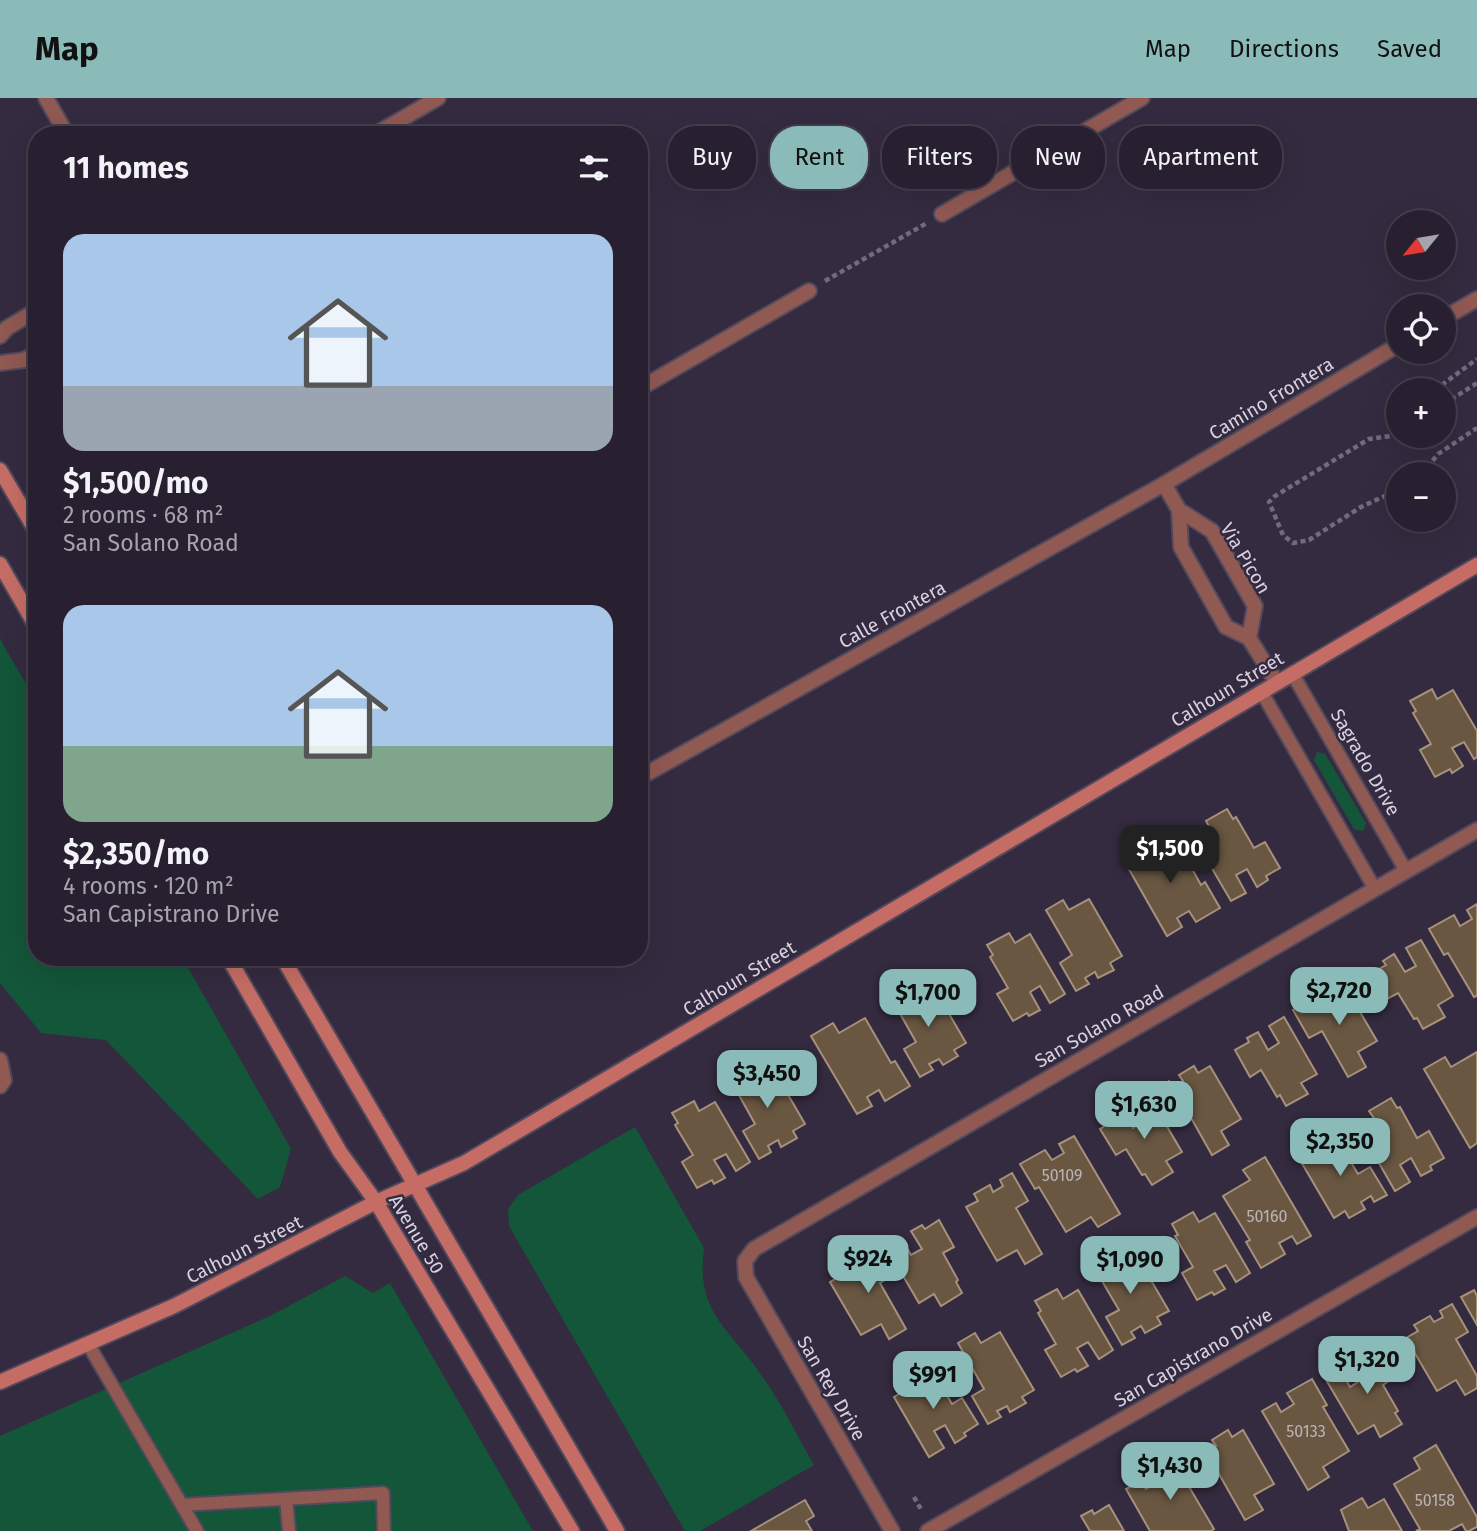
<!DOCTYPE html>
<meta charset="utf-8">
<style>
:root{--surface:#282030;--page:#342d3c;--text:#f1f3f6;--muted:#a5a3ab;--line:#443e4c;--accent:#8bbbb9}
body{margin:0;font-family:"Fira Sans",sans-serif;background:var(--page);color:var(--text);height:100vh;display:flex;flex-direction:column;font-size:26px;white-space:nowrap}
*{box-sizing:border-box;margin:0}
p{font-size:23px;color:var(--muted)}
.icon{flex:none;width:38px;height:38px;fill:none;stroke:currentColor;stroke-width:2;stroke-linecap:round;stroke-linejoin:round}
.map{position:relative;flex:1;overflow:hidden}
.side{position:absolute;left:28px;top:28px;width:620px;height:840px;display:flex;flex-direction:column;background:var(--surface);border-radius:28px;box-shadow:0 7px 28px #0002,0 0 0 2px var(--line)}
.side>*{flex:none}
.banner{position:absolute;left:668px;top:28px;width:665px;height:63px;display:flex;gap:14px}
.needle{width:46px;rotate:240deg}
.controls{position:absolute;left:1386px;top:112px;display:grid;gap:14px}
.controls a{display:grid;place-items:center;width:70px;height:70px;border-radius:50%;background:var(--surface);box-shadow:0 7px 28px #0002,0 0 0 2px var(--line);font-size:35px}
.price{position:absolute;translate:-50% -60px;padding:0 16px;border-radius:14px;background:var(--accent);color:#111;font-size:23px;line-height:46px;filter:drop-shadow(0 2px 4px #0008)}
.price::after{content:'';position:absolute;left:50%;top:42px;width:21px;height:16px;margin-left:-10px;background:inherit;clip-path:polygon(0 0,100% 0,50% 100%)}
.price.selected{background:#222;color:#fff}
ul{padding:0;list-style:none}
li{display:grid;align-content:center;gap:14px;height:371px;padding:0 35px}
li span{display:grid;place-items:center;height:217px;border-radius:21px;color:#555}
li>.icon{margin-inline-start:auto}
span .icon{width:126px;height:126px;fill:#fffc;stroke-width:1}
li b{font-size:30px}
h2{display:flex;justify-content:space-between;align-items:center;height:84px;padding:0 35px;font-size:30px}
.chip{padding:0 24px;border-radius:28px;background:var(--surface);box-shadow:0 7px 28px #0002,0 0 0 2px var(--line);font-size:24px;line-height:63px}
.chip.selected{background:var(--accent);color:#111}
header{display:flex;align-items:center;gap:42px;box-sizing:border-box;height:98px;padding:0 35px;background:var(--accent);color:#111}
header strong{font-size:33px}
nav{display:flex;gap:38px;margin-inline-start:auto;font-size:24px}
.map>svg:first-child{display:block}
.green{fill:#135639}
.building{fill:#695742;stroke:#a6917c;stroke-width:2}
.lines{fill:none;stroke-linecap:round;stroke-linejoin:round}
.lane-casing{stroke:#52495d;stroke-width:16}
.street-casing{stroke:#52495d;stroke-width:18}
.secondary-casing{stroke:#52495d;stroke-width:18}
.path{stroke:#736b7d;stroke-width:4.5;stroke-dasharray:5 3.5;stroke-linecap:butt}
.lane{stroke:#905952;stroke-width:12}
.street{stroke:#905952;stroke-width:14}
.secondary{stroke:#c56d64;stroke-width:14}
.labels{text-anchor:middle;stroke-width:5;stroke-linejoin:round;paint-order:stroke}
.number-label{font-size:16px;fill:#bcb3b8}
.street-label{font-size:19px;fill:#d8d2e0;stroke:#352b40}
</style>
<header>
<strong>Map</strong>
<nav><a>Map</a><a>Directions</a><a>Saved</a></nav>
</header>
<div class="map">
<svg width="1477" height="1433" viewBox="0 0 1477 1433">
<rect width="100%" height="100%" fill="#352b40"/>
<g class="green">
<path d="M 0,541 L 37,605 L 37,859 L 182,859 L 291,1051 L 280,1089 L 258,1101 L 106,942 L 41,935 L 0,885 Z"/>
<path d="M 1317,654 L 1325,656 L 1366,725 L 1363,733 L 1354,731 L 1314,662 Z"/>
<path d="M 635,1029 L 704,1150 C 695,1216 730,1230 762,1278 C 782,1306 797,1338 814,1367 L 700,1433 L 685,1433 L 509,1128 L 508,1111 L 518,1097 Z"/>
<path d="M 345,1178 L 373,1195 L 390,1185 L 533,1433 L 0,1433 L 0,1338 L 270,1218 Z"/>
</g>
<g class="building">
<path d="M 1432,591 L 1437,601 L 1453,592 L 1477,633 L 1477,659 L 1474,661 L 1464,644 L 1452,650 L 1463,668 L 1452,675 L 1450,671 L 1435,679 L 1420,652 L 1431,646 L 1413,615 L 1416,613 L 1410,603 Z"/>
<path d="M 1227,711 L 1233,721 L 1236,719 L 1254,750 L 1265,744 L 1280,770 L 1266,778 L 1268,782 L 1257,789 L 1247,771 L 1236,777 L 1246,795 L 1231,803 L 1196,743 L 1212,734 L 1206,723 Z"/>
<path d="M 1176,742 L 1201,787 L 1205,784 L 1220,810 L 1196,824 L 1189,813 L 1177,820 L 1182,829 L 1167,838 L 1122,759 L 1143,746 L 1149,757 Z"/>
<path d="M 1089,801 L 1122,858 L 1110,865 L 1114,872 L 1098,880 L 1095,874 L 1085,880 L 1089,886 L 1076,893 L 1060,865 L 1072,857 L 1046,812 L 1063,802 L 1069,812 Z"/>
<path d="M 1477,806 L 1477,898 L 1474,899 L 1448,855 L 1444,857 L 1429,831 L 1454,817 L 1460,828 L 1472,821 L 1467,812 Z"/>
<path d="M 1009,835 L 1015,845 L 1030,836 L 1065,896 L 1050,905 L 1040,888 L 1030,894 L 1040,912 L 1029,918 L 1027,915 L 1013,923 L 997,896 L 1008,890 L 990,859 L 993,857 L 987,847 Z"/>
<path d="M 1421,842 L 1453,898 L 1438,907 L 1445,919 L 1423,931 L 1417,920 L 1414,921 L 1398,895 L 1387,901 L 1372,875 L 1386,867 L 1383,863 L 1394,856 L 1405,874 L 1416,868 L 1406,850 Z"/>
<path d="M 907,888 L 913,899 L 933,888 L 966,945 L 954,952 L 958,958 L 943,967 L 939,961 L 929,966 L 933,972 L 920,979 L 904,951 L 916,944 L 890,898 Z"/>
<path d="M 1331,890 L 1335,896 L 1346,890 L 1377,943 L 1358,954 L 1366,969 L 1348,979 L 1322,933 L 1309,940 L 1293,912 L 1306,905 L 1310,911 L 1319,905 L 1316,899 Z"/>
<path d="M 1284,919 L 1317,976 L 1301,985 L 1308,996 L 1286,1008 L 1280,997 L 1277,999 L 1261,972 L 1250,979 L 1235,952 L 1249,944 L 1247,940 L 1258,934 L 1268,952 L 1279,945 L 1269,928 Z"/>
<path d="M 865,920 L 891,965 L 895,963 L 910,988 L 885,1003 L 879,992 L 867,999 L 872,1008 L 857,1016 L 811,938 L 833,925 L 839,935 Z"/>
<path d="M 1477,954 L 1477,1045 L 1470,1050 L 1424,971 L 1445,959 L 1451,969 Z"/>
<path d="M 1194,968 L 1198,975 L 1210,968 L 1241,1021 L 1221,1033 L 1229,1047 L 1212,1057 L 1186,1011 L 1173,1018 L 1157,990 L 1169,983 L 1173,989 L 1183,983 L 1179,977 Z"/>
<path d="M 746,969 L 753,980 L 772,969 L 805,1026 L 793,1033 L 797,1040 L 781,1049 L 778,1042 L 768,1048 L 771,1054 L 759,1061 L 743,1033 L 755,1026 L 729,979 Z"/>
<path d="M 1149,998 L 1182,1054 L 1166,1063 L 1173,1074 L 1152,1087 L 1145,1076 L 1142,1077 L 1126,1051 L 1116,1057 L 1100,1031 L 1114,1022 L 1112,1018 L 1123,1012 L 1133,1030 L 1144,1023 L 1135,1006 Z"/>
<path d="M 1391,1000 L 1397,1010 L 1400,1009 L 1417,1040 L 1429,1033 L 1444,1060 L 1430,1068 L 1432,1072 L 1421,1078 L 1411,1060 L 1400,1067 L 1410,1084 L 1395,1093 L 1360,1032 L 1376,1023 L 1369,1013 Z"/>
<path d="M 694,1003 L 699,1013 L 715,1004 L 750,1064 L 736,1073 L 726,1056 L 714,1062 L 725,1080 L 714,1086 L 712,1082 L 697,1090 L 682,1064 L 693,1057 L 675,1027 L 678,1025 L 672,1015 Z"/>
<path d="M 1331,1031 L 1358,1076 L 1370,1069 L 1387,1097 L 1374,1104 L 1371,1098 L 1361,1104 L 1365,1111 L 1349,1120 L 1345,1113 L 1334,1120 L 1300,1062 L 1320,1050 L 1314,1041 Z"/>
<path d="M 1074,1038 L 1120,1116 L 1098,1129 L 1091,1119 L 1066,1134 L 1039,1089 L 1035,1091 L 1020,1066 L 1045,1052 L 1052,1062 L 1064,1055 L 1059,1046 Z"/>
<path d="M 1265,1059 L 1311,1138 L 1297,1146 L 1292,1138 L 1279,1145 L 1285,1156 L 1261,1170 L 1246,1144 L 1250,1142 L 1223,1098 L 1250,1082 L 1243,1072 Z"/>
<path d="M 1012,1075 L 1028,1103 L 1016,1110 L 1042,1156 L 1025,1166 L 1017,1152 L 997,1163 L 966,1109 L 978,1103 L 974,1096 L 990,1087 L 993,1094 L 1003,1088 L 1000,1082 Z"/>
<path d="M 1193,1114 L 1199,1124 L 1215,1115 L 1250,1175 L 1236,1184 L 1226,1167 L 1214,1173 L 1225,1191 L 1214,1197 L 1212,1194 L 1197,1202 L 1182,1175 L 1193,1169 L 1175,1138 L 1178,1137 L 1172,1126 Z"/>
<path d="M 939,1122 L 954,1149 L 943,1155 L 958,1182 L 956,1184 L 962,1195 L 941,1208 L 934,1196 L 919,1205 L 886,1149 L 901,1140 L 911,1157 L 922,1151 L 911,1133 L 922,1127 L 925,1131 Z"/>
<path d="M 876,1150 L 892,1178 L 880,1185 L 906,1231 L 889,1241 L 881,1226 L 861,1237 L 830,1184 L 842,1177 L 838,1171 L 854,1162 L 857,1168 L 867,1163 L 864,1157 Z"/>
<path d="M 1135,1155 L 1169,1213 L 1157,1219 L 1161,1226 L 1145,1235 L 1141,1228 L 1131,1234 L 1135,1240 L 1122,1247 L 1106,1219 L 1119,1212 L 1092,1166 L 1110,1156 L 1116,1166 Z"/>
<path d="M 1057,1191 L 1063,1201 L 1078,1192 L 1113,1252 L 1099,1261 L 1088,1244 L 1077,1250 L 1088,1268 L 1077,1274 L 1075,1271 L 1061,1279 L 1045,1252 L 1056,1246 L 1038,1215 L 1041,1213 L 1035,1203 Z"/>
<path d="M 1474,1192 L 1477,1198 L 1477,1227 L 1461,1199 Z"/>
<path d="M 1452,1206 L 1468,1234 L 1456,1241 L 1477,1278 L 1477,1290 L 1465,1297 L 1456,1282 L 1437,1293 L 1406,1240 L 1418,1233 L 1414,1227 L 1430,1218 L 1434,1224 L 1443,1219 L 1440,1213 Z"/>
<path d="M 1000,1234 L 1034,1292 L 1022,1299 L 1026,1305 L 1010,1314 L 1007,1308 L 997,1313 L 1001,1319 L 988,1326 L 972,1298 L 984,1291 L 958,1245 L 975,1235 L 981,1245 Z"/>
<path d="M 1378,1253 L 1393,1280 L 1383,1287 L 1398,1313 L 1395,1315 L 1402,1326 L 1380,1339 L 1374,1327 L 1358,1336 L 1325,1280 L 1340,1271 L 1350,1289 L 1361,1282 L 1351,1264 L 1362,1258 L 1364,1262 Z"/>
<path d="M 925,1267 L 930,1277 L 934,1275 L 952,1306 L 962,1300 L 978,1326 L 964,1335 L 966,1338 L 955,1345 L 945,1327 L 934,1333 L 944,1350 L 929,1359 L 894,1299 L 909,1290 L 903,1280 Z"/>
<path d="M 1312,1281 L 1327,1307 L 1323,1309 L 1349,1353 L 1323,1369 L 1329,1379 L 1308,1392 L 1262,1313 L 1276,1305 L 1281,1314 L 1294,1306 L 1287,1295 Z"/>
<path d="M 1228,1332 L 1232,1339 L 1243,1332 L 1274,1386 L 1254,1397 L 1263,1412 L 1245,1422 L 1219,1376 L 1206,1383 L 1190,1355 L 1203,1348 L 1206,1354 L 1216,1348 L 1212,1342 Z"/>
<path d="M 1436,1347 L 1477,1419 L 1477,1429 L 1469,1433 L 1466,1433 L 1462,1426 L 1449,1433 L 1416,1433 L 1420,1431 L 1394,1386 L 1420,1371 L 1414,1360 Z"/>
<path d="M 1177,1359 L 1191,1384 L 1188,1387 L 1214,1431 L 1211,1433 L 1150,1433 L 1126,1391 L 1141,1383 L 1146,1391 L 1158,1384 L 1152,1373 Z"/>
<path d="M 1362,1400 L 1368,1410 L 1384,1401 L 1402,1433 L 1349,1433 L 1341,1412 Z"/>
<path d="M 805,1402 L 814,1418 L 806,1423 L 812,1433 L 751,1433 Z"/>
<path d="M 1109,1407 L 1124,1433 L 1090,1433 L 1081,1418 L 1092,1412 L 1094,1416 Z"/>
</g>
<g class="lines">
<g class="lane-casing">
<g id="lane">
<path d="M 1292,575 L 1406,773"/>
<path d="M 1261,593 L 1375,791"/>
<path d="M 88,1246 L 197,1433"/>
<path d="M 286,1401 L 289,1433"/>
<path d="M 182,1407 L 383,1395 L 384,1433"/>
</g>
</g>
<g class="street-casing">
<g id="street">
<path d="M 46,0 L 67,37"/>
<path d="M 374,37 L 438,0"/>
<path d="M 942,116 L 1142,0"/>
<path d="M 1444,220 L 1477,201"/>
<path d="M 0,238 L 7,230 L 37,212"/>
<path d="M 0,265 L 24,262 L 37,255"/>
<path d="M 639,291 L 809,193"/>
<path d="M 1164,386 L 1179,412 L 1212,433 L 1255,508 L 1249,540"/>
<path d="M 1179,412 L 1181,449 L 1226,529 L 1249,540 L 1277,585"/>
<path d="M 639,680 L 1164,386 L 1398,247"/>
<path d="M 0,962 L 4,982 L 0,988"/>
<path d="M 892,1433 L 746,1179 L 745,1163 L 754,1151 L 1477,732"/>
<path d="M 928,1433 L 1477,1119"/>
</g>
</g>
<g class="secondary-casing">
<g id="secondary">
<path d="M 0,372 L 37,435"/>
<path d="M 0,466 L 37,530"/>
<path d="M 228,859 L 340,1054 L 376,1104 L 572,1433"/>
<path d="M 282,859 L 617,1433"/>
<path d="M 0,1284 L 174,1208 L 376,1104 L 464,1065 L 1477,467"/>
</g>
</g>
<g class="path">
<path d="M 825,183 L 927,125"/>
<path d="M 1435,292 L 1477,261"/>
<path d="M 1444,306 L 1477,285"/>
<path d="M 1398,337 L 1369,341 L 1275,398 L 1269,404 L 1283,437 L 1293,445 L 1309,442 L 1361,409 L 1398,392"/>
<path d="M 1422,376 L 1438,356 L 1477,330"/>
<path d="M 914,1399 L 922,1413"/>
</g>
<use href="#lane" class="lane"/>
<use href="#street" class="street"/>
<use href="#secondary" class="secondary"/>
</g>
<g class="labels">
<g class="number-label">
<text x="1062" y="1083">50109</text>
<text x="1267" y="1124">50160</text>
<text x="1306" y="1339">50133</text>
<text x="1435" y="1408">50158</text>
</g>
<g class="street-label">
<text transform="translate(1271 300) rotate(-31)" y="7">Camino Frontera</text>
<text transform="translate(1246 460) rotate(59)" y="7">Via Picon</text>
<text transform="translate(892 516) rotate(-29)" y="7">Calle Frontera</text>
<text transform="translate(1227 591) rotate(-31)" y="7">Calhoun Street</text>
<text transform="translate(1366 664) rotate(60)" y="7">Sagrado Drive</text>
<text transform="translate(739 880) rotate(-31)" y="7">Calhoun Street</text>
<text transform="translate(1099 928) rotate(-30)" y="7">San Solano Road</text>
<text transform="translate(417 1136) rotate(59)" y="7">Avenue 50</text>
<text transform="translate(244 1151) rotate(-27)" y="7">Calhoun Street</text>
<text transform="translate(1193 1259) rotate(-30)" y="7">San Capistrano Drive</text>
<text transform="translate(832 1290) rotate(60)" y="7">San Rey Drive</text>
</g>
</g>
</svg>
<div class="controls">
<a><svg class="needle" viewBox="-14 -14 28 28"><path d="M0-13l5 13h-10z" fill="#e53935"/><path d="M0 13l5-13h-10z" fill="#a5a3ab"/></svg></a>
<a><svg class="icon" aria-label="locate" viewBox="0 0 24 24"><circle cx="12" cy="12" r="6"/><path d="M12 2v4M12 18v4M2 12h4M18 12h4"/></svg></a>
<a>+</a>
<a>−</a>
</div>
<b class="price selected" style="left:1170px;top:787px">$1,500</b>
<b class="price" style="left:1339px;top:929px">$2,720</b>
<b class="price" style="left:928px;top:931px">$1,700</b>
<b class="price" style="left:767px;top:1012px">$3,450</b>
<b class="price" style="left:1144px;top:1043px">$1,630</b>
<b class="price" style="left:1340px;top:1080px">$2,350</b>
<b class="price" style="left:868px;top:1197px">$924</b>
<b class="price" style="left:1130px;top:1198px">$1,090</b>
<b class="price" style="left:1367px;top:1298px">$1,320</b>
<b class="price" style="left:933px;top:1313px">$991</b>
<b class="price" style="left:1170px;top:1404px">$1,430</b>
<div class="banner">
<a class="chip">Buy</a>
<a class="chip selected">Rent</a>
<a class="chip">Filters</a>
<a class="chip">New</a>
<a class="chip">Apartment</a>
</div>
<section class="side">
<h2>11 homes<svg class="icon" aria-label="filters" viewBox="0 0 24 24"><path d="M4 7h16M4 17h16"/><circle cx="9" cy="7" r="2"/><circle cx="15" cy="17" r="2"/></svg></h2>
<ul>
<li><span style="background:linear-gradient(#a9c7e8 70%,#9aa5b1 0)"><svg class="icon" aria-label="home" viewBox="0 0 24 24"><path d="M3 11l9-7 9 7M6 9v11h12V9"/></svg></span><div><b>$1,500/mo</b><p>2 rooms · 68 m²</p><p>San Solano Road</p></div></li>
<li><span style="background:linear-gradient(#a9c7e8 65%,#7fa58c 0)"><svg class="icon" aria-label="home" viewBox="0 0 24 24"><path d="M3 11l9-7 9 7M6 9v11h12V9"/></svg></span><div><b>$2,350/mo</b><p>4 rooms · 120 m²</p><p>San Capistrano Drive</p></div></li>
</ul>
</section>
</div>
